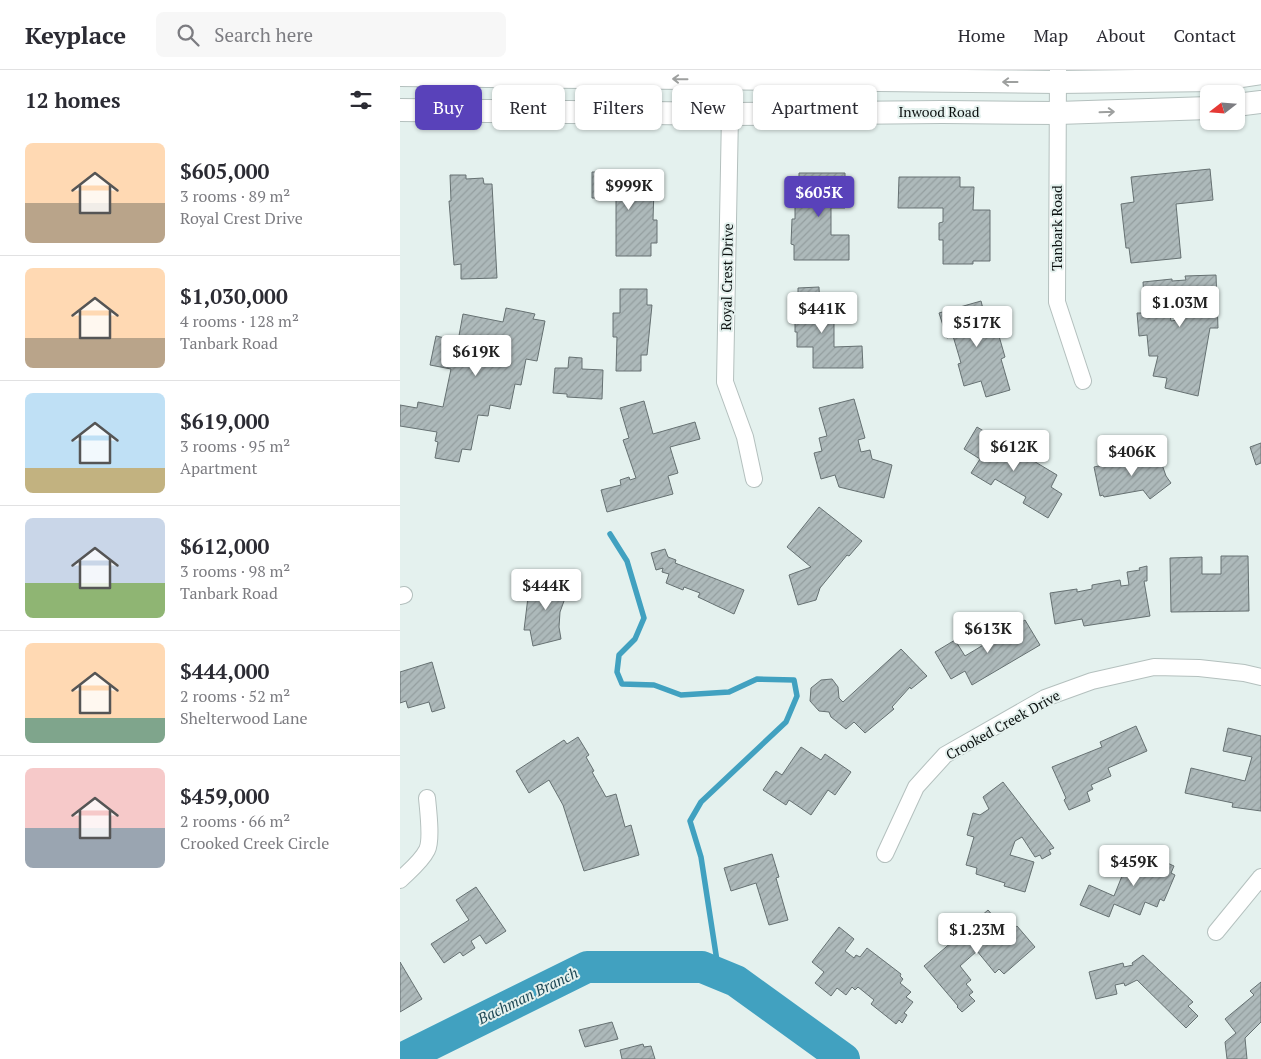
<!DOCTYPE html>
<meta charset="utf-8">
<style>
:root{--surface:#fff;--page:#f7f7f7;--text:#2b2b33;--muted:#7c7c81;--line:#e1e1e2;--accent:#5942ba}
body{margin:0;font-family:"PT Serif",serif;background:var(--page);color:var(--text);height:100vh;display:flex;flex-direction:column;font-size:19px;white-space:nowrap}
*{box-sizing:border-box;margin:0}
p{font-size:16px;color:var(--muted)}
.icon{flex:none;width:28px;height:28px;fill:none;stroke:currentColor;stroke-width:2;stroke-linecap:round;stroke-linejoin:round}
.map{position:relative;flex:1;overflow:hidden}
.side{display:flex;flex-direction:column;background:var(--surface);width:400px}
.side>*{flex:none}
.top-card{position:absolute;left:15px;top:15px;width:475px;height:45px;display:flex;gap:10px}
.needle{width:32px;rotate:253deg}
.controls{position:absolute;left:800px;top:15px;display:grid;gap:10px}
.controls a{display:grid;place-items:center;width:45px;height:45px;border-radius:8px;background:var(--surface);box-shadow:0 1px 4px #0004;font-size:25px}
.price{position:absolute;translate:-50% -42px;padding:0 11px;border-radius:5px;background:#fff;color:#222;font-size:16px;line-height:32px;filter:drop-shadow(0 1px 2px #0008)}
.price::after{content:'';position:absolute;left:50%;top:30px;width:15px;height:11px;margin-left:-8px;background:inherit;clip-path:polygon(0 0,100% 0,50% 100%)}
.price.selected{background:var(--accent);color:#fff}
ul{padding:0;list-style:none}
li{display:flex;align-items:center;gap:15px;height:125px;padding:0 25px}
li+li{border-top:1px solid var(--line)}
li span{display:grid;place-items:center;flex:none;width:140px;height:100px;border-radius:8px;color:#555}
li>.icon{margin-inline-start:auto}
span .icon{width:60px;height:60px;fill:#fffc;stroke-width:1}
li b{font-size:21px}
h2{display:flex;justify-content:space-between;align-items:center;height:60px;padding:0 25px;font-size:21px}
.chip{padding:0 18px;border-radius:8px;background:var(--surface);box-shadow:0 1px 4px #0004;font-size:18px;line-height:45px}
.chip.selected{background:var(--accent);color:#fff}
header{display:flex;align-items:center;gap:30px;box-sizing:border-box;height:70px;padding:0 25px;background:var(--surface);border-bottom:1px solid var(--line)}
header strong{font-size:24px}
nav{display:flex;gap:28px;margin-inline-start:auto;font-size:18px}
.search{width:350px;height:45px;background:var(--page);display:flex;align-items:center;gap:12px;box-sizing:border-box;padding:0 18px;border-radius:8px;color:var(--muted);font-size:19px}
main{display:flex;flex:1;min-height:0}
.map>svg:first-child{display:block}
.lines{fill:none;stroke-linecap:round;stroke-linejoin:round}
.stream{stroke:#41a1c0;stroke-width:5.5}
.river{stroke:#41a1c0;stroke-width:32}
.building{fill:url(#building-hatch);stroke:#667172;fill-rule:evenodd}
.minor-casing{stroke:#b4c0be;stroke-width:18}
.secondary-casing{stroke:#b4c0be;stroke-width:24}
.minor{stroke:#fff;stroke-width:16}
.secondary{stroke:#fff;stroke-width:22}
.oneway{stroke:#9ea09f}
.labels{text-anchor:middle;stroke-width:4;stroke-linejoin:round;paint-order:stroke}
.street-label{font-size:14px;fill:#0c1110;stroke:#e4f1ee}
.water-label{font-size:15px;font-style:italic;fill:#1b4553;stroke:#e4f1ee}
</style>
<header>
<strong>Keyplace</strong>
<div class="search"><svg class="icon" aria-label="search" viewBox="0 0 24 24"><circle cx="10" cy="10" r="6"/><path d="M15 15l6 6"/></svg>Search here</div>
<nav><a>Home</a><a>Map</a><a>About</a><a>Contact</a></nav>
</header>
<main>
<section class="side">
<h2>12 homes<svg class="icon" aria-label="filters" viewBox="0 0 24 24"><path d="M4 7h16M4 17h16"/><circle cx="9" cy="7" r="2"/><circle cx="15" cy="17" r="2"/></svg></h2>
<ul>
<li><span style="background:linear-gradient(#ffd9b3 60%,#b9a48a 0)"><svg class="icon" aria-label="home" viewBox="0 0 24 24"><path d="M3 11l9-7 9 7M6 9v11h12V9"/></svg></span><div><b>$605,000</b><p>3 rooms · 89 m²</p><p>Royal Crest Drive</p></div></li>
<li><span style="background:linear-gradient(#ffd9b3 70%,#b9a48a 0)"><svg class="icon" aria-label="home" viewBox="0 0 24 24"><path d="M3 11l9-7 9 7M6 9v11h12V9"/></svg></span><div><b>$1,030,000</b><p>4 rooms · 128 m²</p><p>Tanbark Road</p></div></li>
<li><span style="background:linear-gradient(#bfe0f5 75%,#c2b280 0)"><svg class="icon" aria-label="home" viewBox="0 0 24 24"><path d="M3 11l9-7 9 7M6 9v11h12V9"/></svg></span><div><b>$619,000</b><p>3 rooms · 95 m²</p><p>Apartment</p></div></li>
<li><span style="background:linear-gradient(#c9d6e8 65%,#8fb573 0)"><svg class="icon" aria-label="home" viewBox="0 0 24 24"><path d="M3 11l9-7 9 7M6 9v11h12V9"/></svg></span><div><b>$612,000</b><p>3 rooms · 98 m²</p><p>Tanbark Road</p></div></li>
<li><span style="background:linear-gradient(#ffd9b3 75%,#7fa58c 0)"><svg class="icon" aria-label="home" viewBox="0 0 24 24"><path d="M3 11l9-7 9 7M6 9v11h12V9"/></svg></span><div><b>$444,000</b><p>2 rooms · 52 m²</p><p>Shelterwood Lane</p></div></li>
<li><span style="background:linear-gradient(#f6c9c9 60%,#9aa5b1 0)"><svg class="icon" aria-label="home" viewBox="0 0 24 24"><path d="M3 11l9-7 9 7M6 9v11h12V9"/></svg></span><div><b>$459,000</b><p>2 rooms · 66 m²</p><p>Crooked Creek Circle</p></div></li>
</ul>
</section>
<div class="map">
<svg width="861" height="989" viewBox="0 0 861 989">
<defs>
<pattern id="building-hatch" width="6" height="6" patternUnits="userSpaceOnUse" patternTransform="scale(1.25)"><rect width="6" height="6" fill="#adb9ba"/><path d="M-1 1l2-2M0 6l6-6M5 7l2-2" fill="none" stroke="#949e9f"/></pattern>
</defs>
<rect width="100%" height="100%" fill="#e4f1ee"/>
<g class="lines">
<path class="stream" d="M 210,464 L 227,491 L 244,548 L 235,569 L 219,585 L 217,602 L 222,614 L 254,615 L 281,625 L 329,622 L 357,609 L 394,610 L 397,626 L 386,652 L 301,732 L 290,751 L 301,787 L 319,904"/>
<path class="river" d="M 1,989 L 187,897 L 302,897 L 336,911 L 444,989"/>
</g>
<g class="building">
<path d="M 810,99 L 813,130 L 776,134 L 781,188 L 731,193 L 729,178 L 726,178 L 721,134 L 734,132 L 731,107 Z"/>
<path d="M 192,102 L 242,102 L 242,118 L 254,118 L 253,150 L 257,150 L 257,173 L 251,173 L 251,186 L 216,186 L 216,128 L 192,128 Z"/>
<path d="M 399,103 L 445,103 L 445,138 L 431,138 L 431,165 L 449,165 L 449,190 L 394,190 L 394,175 L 391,174 L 392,149 L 395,149 L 395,123 L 399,123 Z"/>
<path d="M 50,105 L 66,105 L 66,109 L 83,108 L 84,114 L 92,114 L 97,208 L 61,209 L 61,194 L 54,195 L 49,131 L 51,131 Z"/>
<path d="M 499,107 L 560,107 L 560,117 L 574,117 L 573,140 L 590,140 L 590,191 L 573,191 L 573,194 L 543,194 L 543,170 L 539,170 L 539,153 L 543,152 L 543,138 L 498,138 Z"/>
<path d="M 816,205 L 818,258 L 810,258 L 798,326 L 765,318 L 767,308 L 753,306 L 758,286 L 749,286 L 747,265 L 739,266 L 737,243 L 745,243 L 743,212 L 772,209 L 772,211 L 786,210 L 785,206 ZM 784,237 L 785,249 L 771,251 L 769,239 Z"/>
<path d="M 419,217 L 420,241 L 434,241 L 434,277 L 462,276 L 463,298 L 413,298 L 413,277 L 397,277 L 397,262 L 395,262 L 395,234 L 398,234 L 398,218 Z"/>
<path d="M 220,219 L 247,219 L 247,235 L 252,235 L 247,285 L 241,285 L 241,301 L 216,301 L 217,267 L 213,267 L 213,243 L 220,243 Z"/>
<path d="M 581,231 L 587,254 L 595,252 L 605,287 L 601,289 L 610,320 L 586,327 L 581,311 L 564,316 L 558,294 L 561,293 L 553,266 L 547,268 L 539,243 Z"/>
<path d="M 106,238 L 135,244 L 133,249 L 145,251 L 137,291 L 126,289 L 121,315 L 115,314 L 110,339 L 90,335 L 88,346 L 78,345 L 71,380 L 62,379 L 59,392 L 35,388 L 38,372 L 35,371 L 37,362 L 0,356 L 0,335 L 17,338 L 18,332 L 43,337 L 51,299 L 30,295 L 36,266 L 58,271 L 63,244 L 103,252 ZM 81,278 L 94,281 L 91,295 L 77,292 Z"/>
<path d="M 169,287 L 182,288 L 182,299 L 203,300 L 202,329 L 167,327 L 167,324 L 153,323 L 155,298 L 168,298 Z"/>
<path d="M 454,329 L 465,368 L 458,370 L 461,382 L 470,380 L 472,389 L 492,395 L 484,428 L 439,417 L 435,405 L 421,409 L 414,383 L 422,381 L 419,368 L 427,366 L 419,338 Z"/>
<path d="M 244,331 L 253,364 L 295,352 L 300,369 L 270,377 L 278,403 L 268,406 L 273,424 L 207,442 L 201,420 L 221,415 L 220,410 L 229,407 L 230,410 L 236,408 L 223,370 L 229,368 L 220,338 Z"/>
<path d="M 577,357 L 657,405 L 651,417 L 662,424 L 648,448 L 623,433 L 626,427 L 595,409 L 591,415 L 571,403 L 580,389 L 564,379 Z"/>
<path d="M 861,373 L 861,393 L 856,395 L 850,377 Z"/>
<path d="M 758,383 L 766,406 L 771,413 L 750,429 L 743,420 L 704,427 L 703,425 L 700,426 L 694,397 Z"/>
<path d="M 419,437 L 462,471 L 449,486 L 447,485 L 420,518 L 416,530 L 398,535 L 389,505 L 411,497 L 387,477 Z"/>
<path d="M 265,479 L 268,487 L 276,490 L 275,493 L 344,520 L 334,544 L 298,527 L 300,523 L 284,517 L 283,520 L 266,513 L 269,504 L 262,502 L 263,498 L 256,500 L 251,483 Z"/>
<path d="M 821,486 L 848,486 L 849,541 L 771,542 L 770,488 L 802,487 L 802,504 L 821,504 Z"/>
<path d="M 747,496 L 747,511 L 744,511 L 750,546 L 684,556 L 682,549 L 655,554 L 650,523 L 677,519 L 677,522 L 692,519 L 692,515 L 720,510 L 721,516 L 729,515 L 727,502 L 740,500 L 739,498 Z"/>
<path d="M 150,502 L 171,519 L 164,531 L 160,542 L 159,557 L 161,569 L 133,576 L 130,560 L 124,560 L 128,527 L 135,530 L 141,517 Z"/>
<path d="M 625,550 L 640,575 L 572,615 L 565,601 L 551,609 L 535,582 L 555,570 L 565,586 Z"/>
<path d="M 501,579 L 527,606 L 511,619 L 510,617 L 492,637 L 494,639 L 465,663 L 454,652 L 446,659 L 431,647 L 429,642 L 419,641 L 410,631 L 411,618 L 421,610 L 432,609 L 438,617 L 439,628 L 443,632 Z"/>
<path d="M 32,592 L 45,638 L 32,642 L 29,632 L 8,638 L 6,631 L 0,633 L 0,602 Z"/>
<path d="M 736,656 L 747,681 L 708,698 L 711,706 L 691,715 L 693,719 L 687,722 L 690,731 L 669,740 L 664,730 L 666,728 L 652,697 L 702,677 L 700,672 Z"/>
<path d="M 828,658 L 861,666 L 861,741 L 832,737 L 833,733 L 785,723 L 791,698 L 845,711 L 852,687 L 823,681 Z"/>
<path d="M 178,667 L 189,685 L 186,687 L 194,701 L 192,702 L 206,727 L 216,724 L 225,757 L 231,755 L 239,785 L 184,801 L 163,735 L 149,710 L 129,723 L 116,701 L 164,670 L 167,674 Z"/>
<path d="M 401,677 L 421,690 L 425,684 L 451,702 L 435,725 L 428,720 L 411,745 L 389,730 L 386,735 L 363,720 L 376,701 L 382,705 Z"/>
<path d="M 603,712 L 654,778 L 649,780 L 651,784 L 642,789 L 640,785 L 635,787 L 622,767 L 615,771 L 610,785 L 634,792 L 625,822 L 604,816 L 605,813 L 576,804 L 577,798 L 566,795 L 574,767 L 567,765 L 573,743 L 580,745 L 589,739 L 583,727 Z"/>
<path d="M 746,782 L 764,789 L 763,791 L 774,796 L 771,803 L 775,805 L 764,831 L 760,829 L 757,837 L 745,832 L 740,845 L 714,834 L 709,847 L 680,835 L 689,815 L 714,826 L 728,791 L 738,795 L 743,783 L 745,784 Z"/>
<path d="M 372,784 L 379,807 L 376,808 L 388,850 L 369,855 L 356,813 L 331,821 L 324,798 Z"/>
<path d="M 76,817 L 106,861 L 86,874 L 80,865 L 71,871 L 75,878 L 63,886 L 60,882 L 44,893 L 31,874 L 69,850 L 56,830 Z"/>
<path d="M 588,840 L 608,863 L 617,856 L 635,877 L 604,904 L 599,899 L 595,903 L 577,881 L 560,896 L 571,910 L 566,914 L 573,922 L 569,925 L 575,931 L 562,942 L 557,937 L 558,936 L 524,896 L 567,859 L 565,856 L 578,845 L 580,847 Z"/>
<path d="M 439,857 L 454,869 L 445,881 L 454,888 L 456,885 L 460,887 L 467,878 L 501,904 L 500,906 L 503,909 L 500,913 L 511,922 L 506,927 L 513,932 L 504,943 L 507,945 L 502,953 L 499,950 L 496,954 L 471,934 L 474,930 L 458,917 L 455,920 L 452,917 L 446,925 L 437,918 L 431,926 L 415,913 L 424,902 L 412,892 Z"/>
<path d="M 743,885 L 793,932 L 788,936 L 798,946 L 786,958 L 737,910 L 725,916 L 724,913 L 715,915 L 717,924 L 696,929 L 689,902 L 723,893 L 724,897 L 733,895 L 732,893 Z"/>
<path d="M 0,892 L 22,929 L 0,942 Z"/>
<path d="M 861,912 L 861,952 L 845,968 L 847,989 L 827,989 L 825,972 L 836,963 L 825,949 L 854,925 L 850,921 Z"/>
<path d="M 212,952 L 218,969 L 185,977 L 179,960 Z"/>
<path d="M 243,974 L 244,977 L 251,976 L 255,989 L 222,989 L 220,980 Z"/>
</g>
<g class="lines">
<g class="minor-casing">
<g id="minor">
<path d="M 328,0 L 330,44 L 325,312 L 345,367 L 354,409"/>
<path d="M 658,0 L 657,232 L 683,311"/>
<path d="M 0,526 L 4,525"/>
<path d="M 485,784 L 516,717 L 545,685 L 645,628 L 692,611 L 754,597 L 799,598 L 844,603 L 861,607"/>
<path d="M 0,810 C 9,801 21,792 27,780 C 32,770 28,739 27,728"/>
<path d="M 816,862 L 861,807"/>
</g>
</g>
<g class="secondary-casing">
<g id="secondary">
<path d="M 0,5 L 658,12 L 816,10 L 861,3"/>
<path d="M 836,35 L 861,32"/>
<path d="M 0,40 L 330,44 L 542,42 L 658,43 L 809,38"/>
</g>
</g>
<use href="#minor" class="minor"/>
<use href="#secondary" class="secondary"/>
</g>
<defs><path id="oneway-shaft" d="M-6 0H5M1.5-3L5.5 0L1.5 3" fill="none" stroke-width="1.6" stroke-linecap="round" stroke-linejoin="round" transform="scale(1.25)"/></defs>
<g class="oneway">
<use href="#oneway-shaft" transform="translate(280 9) rotate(-179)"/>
<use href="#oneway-shaft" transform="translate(610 12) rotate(-180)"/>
<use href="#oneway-shaft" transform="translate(707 42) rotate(-2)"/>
</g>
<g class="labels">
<g class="street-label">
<text x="539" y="47">Inwood Road</text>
<text transform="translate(657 158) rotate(-90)" y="5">Tanbark Road</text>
<text transform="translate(327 207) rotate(-89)" y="5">Royal Crest Drive</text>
<text transform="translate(603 655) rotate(-29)" y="5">Crooked Creek Drive</text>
</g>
<g class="water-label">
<text transform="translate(128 926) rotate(-26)" y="5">Bachman Branch</text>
</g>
</g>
</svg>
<div class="controls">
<a><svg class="needle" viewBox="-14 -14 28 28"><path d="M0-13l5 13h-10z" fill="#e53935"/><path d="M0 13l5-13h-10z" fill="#7c7c81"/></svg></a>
</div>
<b class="price" style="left:229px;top:141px">$999K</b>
<b class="price selected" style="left:419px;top:148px">$605K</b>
<b class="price" style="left:780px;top:258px">$1.03M</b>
<b class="price" style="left:422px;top:264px">$441K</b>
<b class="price" style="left:577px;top:278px">$517K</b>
<b class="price" style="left:76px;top:307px">$619K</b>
<b class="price" style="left:614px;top:402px">$612K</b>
<b class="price" style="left:732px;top:407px">$406K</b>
<b class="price" style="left:146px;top:541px">$444K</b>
<b class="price" style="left:588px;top:584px">$613K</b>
<b class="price" style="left:734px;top:817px">$459K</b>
<b class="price" style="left:577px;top:885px">$1.23M</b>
<div class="top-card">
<a class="chip selected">Buy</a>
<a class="chip">Rent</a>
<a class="chip">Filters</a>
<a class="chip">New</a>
<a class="chip">Apartment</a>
</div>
</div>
</main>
